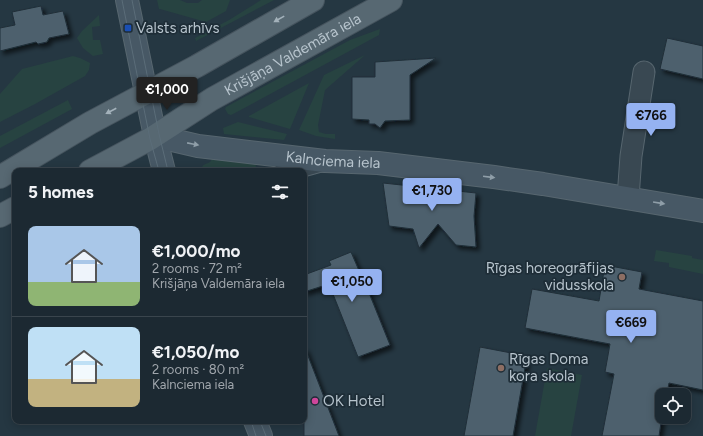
<!DOCTYPE html>
<meta charset="utf-8">
<style>
:root{--surface:#1c2932;--page:#25313a;--text:#f1f3f6;--muted:#a0a6ac;--line:#3a454d;--accent:#95b2f1}
body{margin:0;font-family:Figtree,sans-serif;background:var(--page);color:var(--text);height:100vh;display:flex;flex-direction:column;font-size:15px;white-space:nowrap}
*{box-sizing:border-box;margin:0}
p{font-size:13px;color:var(--muted)}
.icon{flex:none;width:22px;height:22px;fill:none;stroke:currentColor;stroke-width:2;stroke-linecap:round;stroke-linejoin:round}
.map{position:relative;flex:1;overflow:hidden}
.panel{position:absolute;left:12px;top:168px;width:295px;height:256px;display:flex;flex-direction:column;background:var(--surface);border-radius:8px;box-shadow:0 2px 10px #0003,0 0 0 1px var(--line)}
.panel>*{flex:none}
.fabs{position:absolute;left:655px;top:388px;display:grid;gap:8px}
.fabs a{display:grid;place-items:center;width:36px;height:36px;border-radius:8px;background:var(--surface);box-shadow:0 2px 10px #0003,0 0 0 1px var(--line);font-size:20px}
.price{position:absolute;translate:-50% -34px;padding:0 9px;border-radius:4px;background:var(--accent);color:#111;font-size:13px;line-height:26px;filter:drop-shadow(0 1px 2px #0008)}
.price::after{content:'';position:absolute;left:50%;top:24px;width:12px;height:9px;margin-left:-6px;background:inherit;clip-path:polygon(0 0,100% 0,50% 100%)}
.price.current{background:#222;color:#fff}
ul{padding:0;list-style:none}
li{display:flex;align-items:center;gap:12px;height:100px;padding:0 16px}
li+li{border-top:1px solid var(--line)}
li span{display:grid;place-items:center;flex:none;width:112px;height:80px;border-radius:8px;color:#555}
li>.icon{margin-inline-start:auto}
span .icon{width:48px;height:48px;fill:#fffc;stroke-width:1}
li b{font-size:17px}
h2{display:flex;justify-content:space-between;align-items:center;height:48px;padding:0 16px;font-size:17px}
.map>svg:first-child{display:block}
.green{fill:#274341}
.building{fill:#4d616d;stroke:#202f39;filter:url(#shadow)}
.lines{fill:none;stroke-linecap:round;stroke-linejoin:round}
.street-casing{stroke:#57666f;stroke-width:23}
.secondary-casing{stroke:#57666f;stroke-width:24}
.primary-casing{stroke:#46545e;stroke-width:24}
.street{stroke:#394852;stroke-width:21}
.secondary{stroke:#475865;stroke-width:22}
.primary{stroke:#576872;stroke-width:22}
.tram{stroke:#5b6d79;stroke-width:1}
.oneway{fill:#a3b1ba}
.oneway2{fill:#8f9ea8}
.transit-dot{fill:#1a4fb4;stroke:#1e2d37;stroke-width:1.5}
.education-dot{fill:#8d6e63;stroke:#1e2d37;stroke-width:1.5}
.hotel-dot{fill:#d1479c;stroke:#1e2d37;stroke-width:1.5}
.labels{text-anchor:middle;stroke-width:3.5;stroke-linejoin:round;paint-order:stroke}
.poi-label{font-size:15px;fill:#b6c3cc;stroke:#1e2d37;text-anchor:start}
.street-label{font-size:15px;fill:#b6c3cc;stroke:#1e2d37}
</style>
<div class="map">
<svg width="703" height="436" viewBox="0 0 703 436">
<defs>
<filter id="shadow"><feDropShadow dx="3.5" dy="3.5" stdDeviation="2" flood-color="#0009"/></filter>
</defs>
<rect width="100%" height="100%" fill="#253742"/>
<g class="green">
<path d="M 157,0 L 180,0 L 187,3 L 198,3 L 202,0 L 230,0 L 226,11 L 206,22 L 160,9 L 159,9 Z"/>
<path d="M 261,0 L 274,0 L 196,41 L 195,38 L 229,20 Z"/>
<path d="M 99,15 L 100,26 L 92,27 L 93,40 L 100,40 L 103,54 L 93,56 L 83,48 L 77,38 L 82,31 Z"/>
<path d="M 380,29 L 379,35 L 235,113 L 231,115 L 228,114 L 225,109 L 226,107 L 350,40 Z"/>
<path d="M 365,55 L 325,90 L 318,125 L 319,132 L 326,134 L 335,134 L 335,139 L 316,136 L 299,130 L 324,75 Z"/>
<path d="M 73,56 L 80,58 L 90,63 L 89,70 L 85,76 L 35,104 L 0,122 L 0,94 L 22,69 Z"/>
<path d="M 309,83 L 290,129 L 249,117 L 249,116 Z"/>
<path d="M 68,100 L 72,109 L 0,148 L 0,136 Z"/>
<path d="M 238,122 L 287,134 L 284,140 L 224,134 L 223,128 Z"/>
<path d="M 213,157 L 255,162 L 256,167 L 231,171 L 202,171 C 201,163 206,165 210,162 C 211,161 212,158 213,157 Z"/>
<path d="M 656,250 L 692,256 L 692,258 L 703,260 L 703,274 L 669,267 L 669,263 L 654,261 Z"/>
<path d="M 547,368 L 582,375 L 571,436 L 535,436 Z"/>
</g>
<g class="building">
<path d="M 41,6 L 43,15 L 63,11 L 69,34 L 49,38 L 47,42 L 38,44 L 36,42 L 0,51 L 0,28 L 15,25 L 12,12 Z"/>
<path d="M 667,38 L 703,46 L 703,79 L 660,69 Z"/>
<path d="M 436,58 L 410,75 L 410,120 L 385,121 L 380,128 L 375,124 L 369,124 L 369,120 L 352,119 L 352,77 L 375,77 L 375,62 Z"/>
<path d="M 383,183 L 476,193 L 474,216 L 476,247 L 456,245 L 438,224 L 419,248 L 413,229 L 389,226 Z"/>
<path d="M 351,252 L 360,273 L 361,273 L 390,345 L 358,357 L 329,284 L 304,292 L 304,275 L 331,265 L 329,261 Z"/>
<path d="M 605,265 L 642,272 L 639,289 L 703,301 L 703,390 L 669,383 L 667,393 L 662,392 L 662,416 L 659,436 L 602,436 L 614,374 L 605,372 L 610,344 L 525,328 L 532,289 L 599,301 Z"/>
<path d="M 480,347 L 527,356 L 513,436 L 464,436 Z"/>
<path d="M 304,348 L 305,348 L 339,436 L 304,436 Z"/>
</g>
<g class="lines">
<g class="street-casing">
<g id="street">
<path d="M 285,171 L 321,161"/>
<path d="M 628,198 L 631,156 L 644,72"/>
</g>
</g>
<g class="secondary-casing">
<g id="secondary">
<path d="M 127,0 L 155,136 L 164,171"/>
<path id="s1" d="M 155,136 L 198,146 L 325,161 L 378,163 L 494,177 L 543,184 L 703,211"/>
<path d="M 255,421 L 261,436"/>
</g>
</g>
<g class="primary-casing">
<g id="primary">
<path id="s2" d="M 90,171 L 150,139 L 212,99 L 391,0"/>
<path d="M 0,177 L 90,123 L 197,66 L 313,0"/>
<path d="M 0,216 L 15,208"/>
</g>
</g>
<use href="#street" class="street"/>
<use href="#secondary" class="secondary"/>
<use href="#primary" class="primary"/>
<g class="tram">
<path d="M 122,0 L 150,139 L 159,171"/>
<path d="M 132,0 L 159,134 L 168,171"/>
<path d="M 251,421 L 256,436"/>
<path d="M 260,421 L 266,436"/>
</g>
</g>
<defs><path id="oneway-solid" d="M-6-.8H1V-3.2L6.5 0L1 3.2V.8H-6Z"/></defs>
<g class="oneway">
<use href="#oneway-solid" transform="translate(279 19) rotate(151)"/>
<use href="#oneway-solid" transform="translate(111 111) rotate(152)"/>
</g>
<g class="oneway2">
<use href="#oneway-solid" transform="translate(193 144) rotate(11)"/>
<use href="#oneway-solid" transform="translate(489 177) rotate(7)"/>
<use href="#oneway-solid" transform="translate(659 203) rotate(9)"/>
</g>
<rect class="transit-dot" x="124" y="24" width="8" height="8" rx="2"/>
<g class="education-dot">
<circle cx="622" cy="277" r="4"/>
<circle cx="501" cy="368" r="4"/>
</g>
<circle class="hotel-dot" cx="315" cy="401" r="4"/>
<g class="labels">
<g class="poi-label">
<text x="136" y="33">Valsts arhīvs</text>
<text x="614" y="273" text-anchor="end">Rīgas horeogrāfijas<tspan x="614" dy="17">vidusskola</tspan></text>
<text x="509" y="364">Rīgas Doma<tspan x="509" dy="17">kora skola</tspan></text>
<text x="323" y="406">OK Hotel</text>
</g>
<g class="street-label">
<text dy="5" stroke="none"><textPath href="#s2" startOffset="234">Krišjāņa Valdemāra iela</textPath></text>
<text dy="5" stroke="none"><textPath href="#s1" startOffset="180">Kalnciema iela</textPath></text>
</g>
</g>
</svg>
<div class="fabs">
<a><svg class="icon" aria-label="locate" viewBox="0 0 24 24"><circle cx="12" cy="12" r="6"/><path d="M12 2v4M12 18v4M2 12h4M18 12h4"/></svg></a>
</div>
<b class="price current" style="left:167px;top:111px">€1,000</b>
<b class="price" style="left:651px;top:137px">€766</b>
<b class="price" style="left:432px;top:212px">€1,730</b>
<b class="price" style="left:352px;top:303px">€1,050</b>
<b class="price" style="left:631px;top:344px">€669</b>
<section class="panel">
<h2>5 homes<svg class="icon" aria-label="filters" viewBox="0 0 24 24"><path d="M4 7h16M4 17h16"/><circle cx="9" cy="7" r="2"/><circle cx="15" cy="17" r="2"/></svg></h2>
<ul>
<li><span style="background:linear-gradient(#a9c7e8 70%,#8fb573 0)"><svg class="icon" aria-label="home" viewBox="0 0 24 24"><path d="M3 11l9-7 9 7M6 9v11h12V9"/></svg></span><div><b>€1,000/mo</b><p>2 rooms · 72 m²</p><p>Krišjāņa Valdemāra iela</p></div></li>
<li><span style="background:linear-gradient(#bfe0f5 65%,#c2b280 0)"><svg class="icon" aria-label="home" viewBox="0 0 24 24"><path d="M3 11l9-7 9 7M6 9v11h12V9"/></svg></span><div><b>€1,050/mo</b><p>2 rooms · 80 m²</p><p>Kalnciema iela</p></div></li>
</ul>
</section>
</div>
